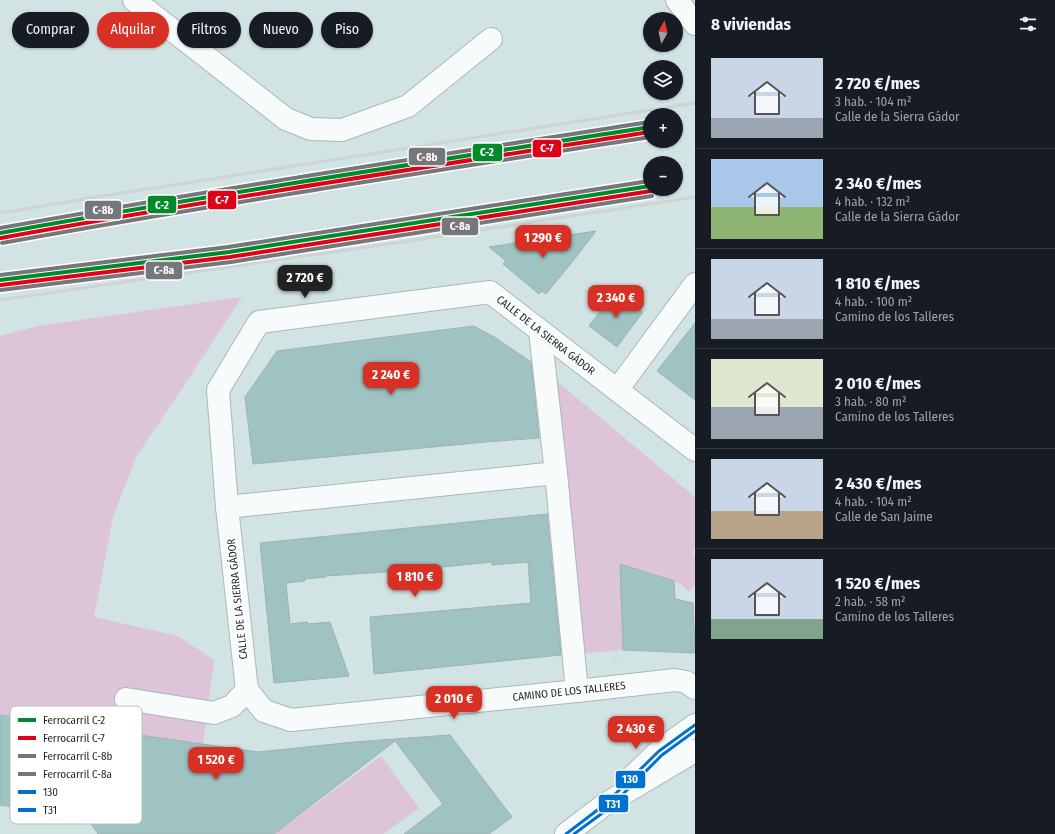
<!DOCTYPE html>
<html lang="es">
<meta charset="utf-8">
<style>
:root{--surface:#171b24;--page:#242831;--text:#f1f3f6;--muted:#9ea1a6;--line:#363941;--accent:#d93025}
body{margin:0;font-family:"Fira Sans Condensed",sans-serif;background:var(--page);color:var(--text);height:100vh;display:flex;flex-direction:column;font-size:15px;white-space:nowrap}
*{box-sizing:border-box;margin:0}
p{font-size:13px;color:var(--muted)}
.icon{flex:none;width:22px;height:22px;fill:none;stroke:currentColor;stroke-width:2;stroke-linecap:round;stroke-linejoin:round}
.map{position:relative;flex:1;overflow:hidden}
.side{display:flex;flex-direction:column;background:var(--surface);width:360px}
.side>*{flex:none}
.hud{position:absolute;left:12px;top:12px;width:380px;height:36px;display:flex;gap:8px}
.needle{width:26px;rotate:8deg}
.controls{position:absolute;left:643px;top:12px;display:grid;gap:8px}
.controls a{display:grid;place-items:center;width:40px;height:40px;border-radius:50%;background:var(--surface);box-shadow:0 1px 3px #0004;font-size:20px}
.price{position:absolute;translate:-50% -34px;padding:0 9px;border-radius:8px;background:var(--accent);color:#fff;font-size:13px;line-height:26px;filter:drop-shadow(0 1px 2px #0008)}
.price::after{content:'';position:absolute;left:50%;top:24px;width:12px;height:9px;margin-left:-6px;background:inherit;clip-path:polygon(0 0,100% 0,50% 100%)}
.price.selected{background:#222;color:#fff}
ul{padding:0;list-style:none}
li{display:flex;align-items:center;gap:12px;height:100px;padding:0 16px}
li+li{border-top:1px solid var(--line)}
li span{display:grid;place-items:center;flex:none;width:112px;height:80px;border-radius:0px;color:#555}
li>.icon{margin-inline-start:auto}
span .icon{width:48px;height:48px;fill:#fffc;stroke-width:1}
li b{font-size:17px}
h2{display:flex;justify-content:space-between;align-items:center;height:48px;padding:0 16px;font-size:17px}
.tag{padding:0 14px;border-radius:18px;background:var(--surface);box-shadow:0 1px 3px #0004;font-size:14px;line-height:36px}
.tag.selected{background:var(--accent);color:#fff}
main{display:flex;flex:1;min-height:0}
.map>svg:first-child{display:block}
.green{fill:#ddc4d8}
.building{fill:#9fc3c3;stroke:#a2b0b0}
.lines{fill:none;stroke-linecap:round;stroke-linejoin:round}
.minor-casing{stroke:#abb8b8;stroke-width:24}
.major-casing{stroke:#abb8b8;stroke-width:24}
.path{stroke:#cacece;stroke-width:2.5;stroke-dasharray:1 3;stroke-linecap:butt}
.minor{stroke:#f8fbfb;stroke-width:22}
.major{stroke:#f8fbfb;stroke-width:22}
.rail{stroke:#ced3d3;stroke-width:3}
.bus-1-casing{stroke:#fff;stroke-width:6}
.bus-2-casing{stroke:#fff;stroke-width:6}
.bus-1{stroke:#0072ce;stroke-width:3}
.bus-2{stroke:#0072ce;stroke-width:3}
.rail-1-casing{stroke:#fff;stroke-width:7}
.rail-2-casing{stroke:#fff;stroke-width:7}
.rail-3-casing{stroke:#fff;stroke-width:7}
.rail-4-casing{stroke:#fff;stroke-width:7}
.rail-1{stroke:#008a29;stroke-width:4}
.rail-2{stroke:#de0118;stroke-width:4}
.rail-3{stroke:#76777a;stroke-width:4}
.rail-4{stroke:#76777a;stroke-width:4}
.labels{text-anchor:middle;stroke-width:3.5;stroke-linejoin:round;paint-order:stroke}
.street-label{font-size:11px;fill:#192525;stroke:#fff}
.key{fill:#fff;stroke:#babebe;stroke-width:1}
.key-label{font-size:11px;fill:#192525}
.line-badge{stroke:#fff;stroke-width:1.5}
.badge-label{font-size:11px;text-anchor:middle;font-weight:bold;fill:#fff}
</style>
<main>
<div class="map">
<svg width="695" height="834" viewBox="0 0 695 834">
<rect width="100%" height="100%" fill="#d2e3e3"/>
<g class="green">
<path d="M 242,297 L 183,387 L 136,457 L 113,517 L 94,617 L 178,636 L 214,660 L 203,744 L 0,715 L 0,336 L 38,326 Z"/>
<path d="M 540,367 L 695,497 L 695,547 L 692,553 L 695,556 L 695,585 L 689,592 L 681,584 L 620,564 L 623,650 L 567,655 Z"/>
<path d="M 381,756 L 419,808 L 383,834 L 274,834 Z"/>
</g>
<g class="building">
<path d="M 596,231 L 573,261 L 546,294 L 542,291 L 539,294 L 503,264 L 506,261 L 489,247 Z"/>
<path d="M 615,291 L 643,312 L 617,347 L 589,326 Z"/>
<path d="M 695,323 L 695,400 L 657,371 Z"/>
<path d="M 474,326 L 496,338 L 531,362 L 539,438 L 486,442 L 253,464 L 245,397 L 277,351 Z"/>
<path d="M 547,514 L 561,655 L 374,674 L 370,617 L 531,603 L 528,562 L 492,565 L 492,562 L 413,570 L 326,576 L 326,577 L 304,579 L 305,581 L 286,583 L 290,624 L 307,622 L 308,624 L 330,622 L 349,676 L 274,683 L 260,543 Z"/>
<path d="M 620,564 L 674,581 L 675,599 L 693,603 L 694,628 L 695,629 L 695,653 L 623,650 Z"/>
<path d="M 0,715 L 258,752 L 354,742 L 450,735 L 512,817 L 489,834 L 404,834 L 443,804 L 395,741 L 274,834 L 98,834 L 87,818 L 0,805 Z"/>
</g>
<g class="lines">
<g class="minor-casing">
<g id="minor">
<path d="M 134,0 L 286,119 L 311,129 L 342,130 L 408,106 L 491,39"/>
<path d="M 677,0 L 695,24"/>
<path d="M 540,331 L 556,473 L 577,691"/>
<path d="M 617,390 L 695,284"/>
<path d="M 227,507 L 556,473"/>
<path d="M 247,690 L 227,507 L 218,390 L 259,322 L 490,292 L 695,450"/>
<path d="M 247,690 L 264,711 L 291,720 L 577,691 L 675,680 L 686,682 L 695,688"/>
<path d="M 126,699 L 214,713 L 232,706 L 247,690"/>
</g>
</g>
<g class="major-casing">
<g id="major">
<path d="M 627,782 L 659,751 L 695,725"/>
<path d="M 566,834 L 604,805 L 695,751"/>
</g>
</g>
<g class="path">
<path d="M 581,470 L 600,467 L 629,432"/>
<path d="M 0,595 L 105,628 L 184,680"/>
<path d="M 616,661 L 612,560 L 680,472"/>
<path d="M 0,678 L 38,690"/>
</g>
<use href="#minor" class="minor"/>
<use href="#major" class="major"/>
<g class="rail">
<path d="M 0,213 L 90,198 L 695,103"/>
<path d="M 0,300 L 409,241 L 695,197"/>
</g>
<g class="bus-1-casing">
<path id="bus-1" d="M 566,834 L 604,805 L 659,751 L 695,725"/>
</g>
<g class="bus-2-casing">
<path id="bus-2" d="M 574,834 L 608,809 L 662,755 L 695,731"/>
</g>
<use href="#bus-1" class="bus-1"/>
<use href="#bus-2" class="bus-2"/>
<g class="rail-1-casing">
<g id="rail-1">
<path d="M 0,233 C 216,194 433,161 650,127"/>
<path d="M 0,280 L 229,252 L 650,186"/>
</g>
</g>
<g class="rail-2-casing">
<g id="rail-2">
<path d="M 1,238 C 217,199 433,166 650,132"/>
<path d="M 1,285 L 230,257 L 651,191"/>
</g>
</g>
<g class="rail-3-casing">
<g id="rail-3">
<path d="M 0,228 C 216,189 433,156 649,122"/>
<path d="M 0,275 L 228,247 L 649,181"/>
</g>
</g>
<g class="rail-4-casing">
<g id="rail-4">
<path d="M 2,243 C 217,204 434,171 650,137"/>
<path d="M 1,290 L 231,262 L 652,196"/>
</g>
</g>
<use href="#rail-1" class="rail-1"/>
<use href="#rail-2" class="rail-2"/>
<use href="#rail-3" class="rail-3"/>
<use href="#rail-4" class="rail-4"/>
</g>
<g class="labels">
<g class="street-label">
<text transform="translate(546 335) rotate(38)" y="4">CALLE DE LA SIERRA GÁDOR</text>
<text transform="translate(237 599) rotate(-96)" y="4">CALLE DE LA SIERRA GÁDOR</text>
<text transform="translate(569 691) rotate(-6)" y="4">CAMINO DE LOS TALLERES</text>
</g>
</g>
<rect x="10" y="706" width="132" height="118" rx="6" class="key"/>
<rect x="18" y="718" width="18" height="4" fill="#008a29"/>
<rect x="18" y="736" width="18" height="4" fill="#de0118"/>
<rect x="18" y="754" width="18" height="4" fill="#76777a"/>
<rect x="18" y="772" width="18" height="4" fill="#76777a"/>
<rect x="18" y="790" width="18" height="4" fill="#0072ce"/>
<rect x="18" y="808" width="18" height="4" fill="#0072ce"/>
<g class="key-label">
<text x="43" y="724">Ferrocarril C-2</text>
<text x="43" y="742">Ferrocarril C-7</text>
<text x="43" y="760">Ferrocarril C-8b</text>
<text x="43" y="778">Ferrocarril C-8a</text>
<text x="43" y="796">130</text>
<text x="43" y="814">T31</text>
</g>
<g class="line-badge">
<rect x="532" y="139" width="30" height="19" rx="4" fill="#de0118"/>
<rect x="472" y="143" width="31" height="19" rx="4" fill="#008a29"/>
<rect x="408" y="147" width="38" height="19" rx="4" fill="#76777a"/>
<rect x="207" y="190" width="30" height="20" rx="4" fill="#de0118"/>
<rect x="147" y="195" width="30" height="19" rx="4" fill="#008a29"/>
<rect x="84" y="200" width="38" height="20" rx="4" fill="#76777a"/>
<rect x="441" y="217" width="38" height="19" rx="4" fill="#76777a"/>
<rect x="145" y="261" width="38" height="19" rx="4" fill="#76777a"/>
<rect x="615" y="770" width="31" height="19" rx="4" fill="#0072ce"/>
<rect x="598" y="794" width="31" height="19" rx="4" fill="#0072ce"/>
</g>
<g class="badge-label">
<text x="547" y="152">C-7</text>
<text x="487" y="156">C-2</text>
<text x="427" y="161">C-8b</text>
<text x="222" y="204">C-7</text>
<text x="162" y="209">C-2</text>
<text x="103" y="214">C-8b</text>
<text x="460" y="230">C-8a</text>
<text x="164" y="274">C-8a</text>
<text x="630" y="783">130</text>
<text x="613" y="808">T31</text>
</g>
</svg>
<div class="controls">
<a><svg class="needle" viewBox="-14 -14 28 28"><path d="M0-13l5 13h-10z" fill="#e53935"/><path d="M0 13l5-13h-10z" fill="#9ea1a6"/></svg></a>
<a><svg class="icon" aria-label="layers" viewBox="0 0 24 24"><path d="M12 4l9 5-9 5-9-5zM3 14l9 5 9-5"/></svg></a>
<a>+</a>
<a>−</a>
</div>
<b class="price" style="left:543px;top:259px">1 290 €</b>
<b class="price selected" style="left:305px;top:299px">2 720 €</b>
<b class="price" style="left:616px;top:319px">2 340 €</b>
<b class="price" style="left:391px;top:396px">2 240 €</b>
<b class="price" style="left:415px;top:598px">1 810 €</b>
<b class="price" style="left:454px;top:720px">2 010 €</b>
<b class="price" style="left:636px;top:750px">2 430 €</b>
<b class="price" style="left:216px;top:781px">1 520 €</b>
<div class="hud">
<a class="tag">Comprar</a>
<a class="tag selected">Alquilar</a>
<a class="tag">Filtros</a>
<a class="tag">Nuevo</a>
<a class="tag">Piso</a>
</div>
</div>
<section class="side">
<h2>8 viviendas<svg class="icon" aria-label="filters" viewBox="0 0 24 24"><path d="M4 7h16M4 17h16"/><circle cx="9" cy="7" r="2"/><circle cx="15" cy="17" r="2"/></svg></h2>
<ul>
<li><span style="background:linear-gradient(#c9d6e8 75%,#9aa5b1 0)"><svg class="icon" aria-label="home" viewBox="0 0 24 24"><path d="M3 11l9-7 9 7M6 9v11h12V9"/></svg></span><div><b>2 720 €/mes</b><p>3 hab. · 104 m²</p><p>Calle de la Sierra Gádor</p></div></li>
<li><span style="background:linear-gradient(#a9c7e8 60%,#8fb573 0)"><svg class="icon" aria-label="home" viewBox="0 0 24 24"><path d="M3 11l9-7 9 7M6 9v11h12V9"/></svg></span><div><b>2 340 €/mes</b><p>4 hab. · 132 m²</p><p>Calle de la Sierra Gádor</p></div></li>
<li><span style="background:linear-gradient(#c9d6e8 75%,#9aa5b1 0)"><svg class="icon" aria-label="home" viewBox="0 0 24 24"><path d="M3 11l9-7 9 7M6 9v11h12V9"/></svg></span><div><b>1 810 €/mes</b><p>4 hab. · 100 m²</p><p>Camino de los Talleres</p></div></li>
<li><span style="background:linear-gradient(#dfe7d0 60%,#9aa5b1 0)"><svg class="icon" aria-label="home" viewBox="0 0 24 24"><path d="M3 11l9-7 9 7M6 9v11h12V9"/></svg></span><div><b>2 010 €/mes</b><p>3 hab. · 80 m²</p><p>Camino de los Talleres</p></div></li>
<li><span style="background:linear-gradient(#c9d6e8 65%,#b9a48a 0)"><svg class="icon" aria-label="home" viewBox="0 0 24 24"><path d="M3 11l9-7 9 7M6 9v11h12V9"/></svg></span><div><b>2 430 €/mes</b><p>4 hab. · 104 m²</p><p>Calle de San Jaime</p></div></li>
<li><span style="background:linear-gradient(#c9d6e8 75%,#7fa58c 0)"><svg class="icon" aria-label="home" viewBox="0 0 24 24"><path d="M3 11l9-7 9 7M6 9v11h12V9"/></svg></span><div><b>1 520 €/mes</b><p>2 hab. · 58 m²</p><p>Camino de los Talleres</p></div></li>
</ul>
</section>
</main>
